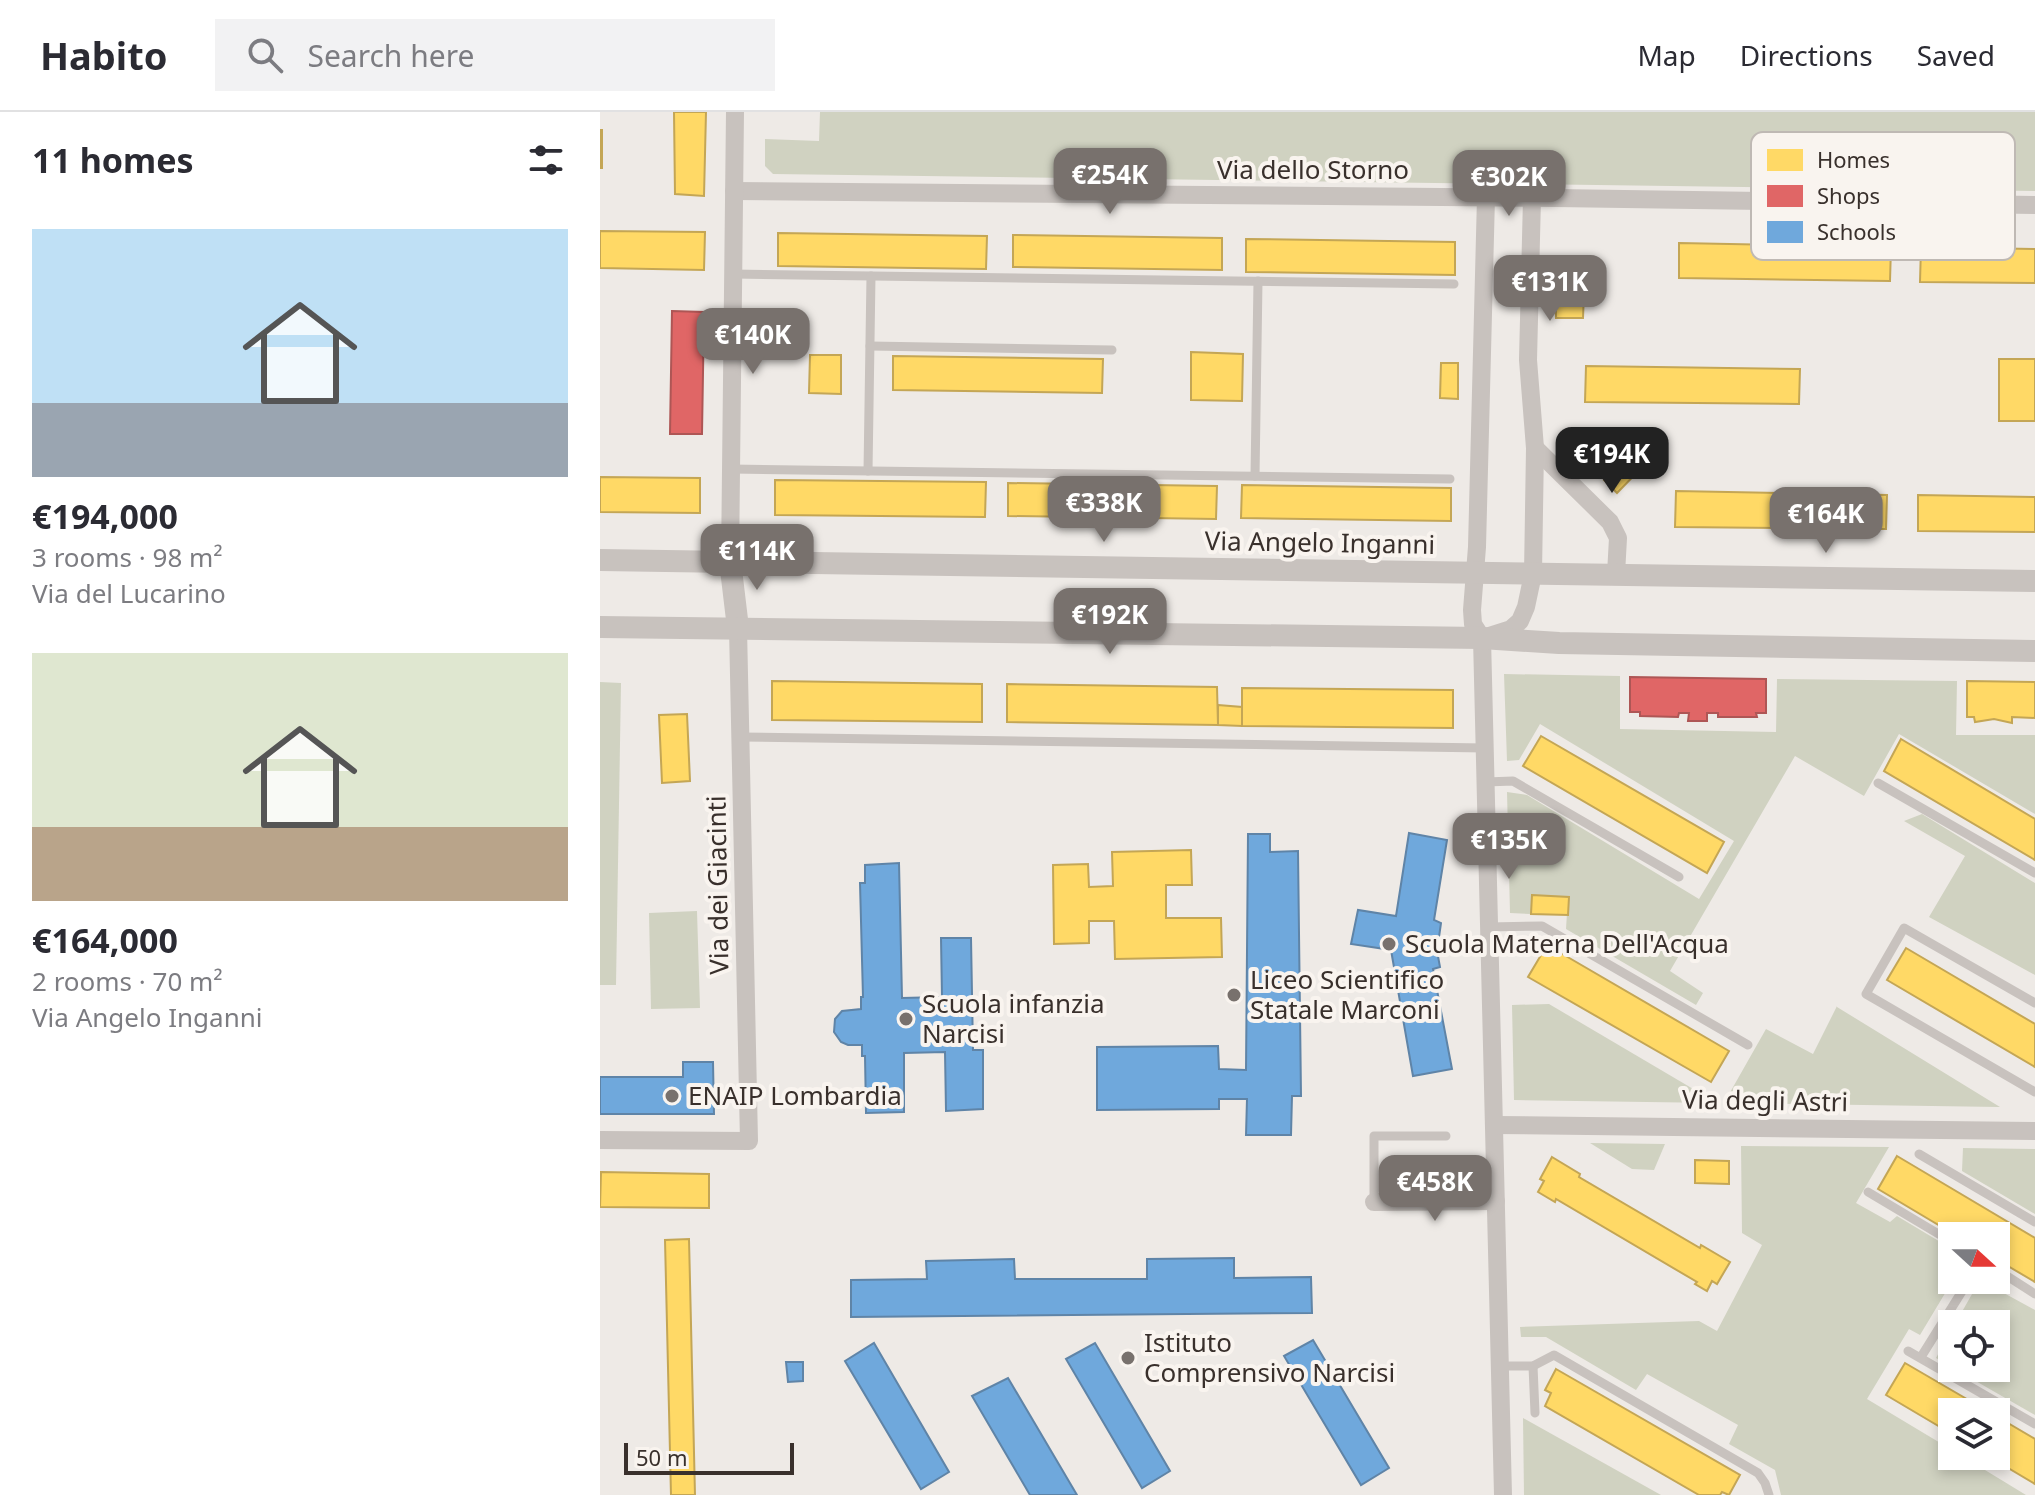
<!DOCTYPE html>
<meta charset="utf-8">
<style>
:root{--surface:#fff;--page:#f2f2f3;--text:#2b2b33;--muted:#7c7c81;--line:#e1e1e2;--accent:#78716d}
body{margin:0;font-family:"Noto Sans",sans-serif;background:var(--page);color:var(--text);height:100vh;display:flex;flex-direction:column;font-size:30px;white-space:nowrap}
*{box-sizing:border-box;margin:0}
p{font-size:26px;color:var(--muted)}
.icon{flex:none;width:44px;height:44px;fill:none;stroke:currentColor;stroke-width:2;stroke-linecap:round;stroke-linejoin:round}
.map{position:relative;flex:1;overflow:hidden}
.details{display:flex;flex-direction:column;background:var(--surface);width:600px}
.details>*{flex:none}
.needle{width:52px;rotate:111deg}
.fabs{position:absolute;left:1338px;top:1110px;display:grid;gap:16px}
.fabs a{display:grid;place-items:center;width:72px;height:72px;border-radius:0px;background:var(--surface);box-shadow:0 4px 12px #0003;font-size:40px}
.scale{position:absolute;left:24px;bottom:20px;width:170px;box-sizing:border-box;padding-left:8px;border:4px solid #39302c;border-top:0;font-size:22px;line-height:28px;white-space:nowrap;color:#39302c;-webkit-text-stroke:6px #f9f4ef;paint-order:stroke}
.price{position:absolute;translate:-50% -68px;padding:0 18px;border-radius:16px;background:var(--accent);color:#fff;font-size:26px;line-height:52px;filter:drop-shadow(0 2px 4px #0008)}
.price::after{content:'';position:absolute;left:50%;top:48px;width:24px;height:18px;margin-left:-12px;background:inherit;clip-path:polygon(0 0,100% 0,50% 100%)}
.price.current{background:#222;color:#fff}
ul{padding:0;list-style:none}
li{display:grid;align-content:center;gap:16px;height:424px;padding:0 32px}
li span{display:grid;place-items:center;height:248px;border-radius:0px;color:#555}
li>.icon{margin-inline-start:auto}
span .icon{width:144px;height:144px;fill:#fffc;stroke-width:1}
li b{font-size:34px}
h2{display:flex;justify-content:space-between;align-items:center;height:96px;padding:0 32px;font-size:34px}
header{display:flex;align-items:center;gap:48px;box-sizing:border-box;height:112px;padding:0 40px;background:var(--surface);border-bottom:2px solid var(--line)}
header strong{font-size:38px}
nav{display:flex;gap:44px;margin-inline-start:auto;font-size:28px}
.search{width:560px;height:72px;background:var(--page);display:flex;align-items:center;gap:20px;box-sizing:border-box;padding:0 28px;border-radius:0px;color:var(--muted);font-size:30px}
main{display:flex;flex:1;min-height:0}
.map>svg:first-child{display:block}
.green{fill:#d0d2c1}
.homes{fill:#ffd966;stroke:#c4a655;stroke-width:2}
.shops{fill:#e06666;stroke:#ae5655;stroke-width:2}
.schools{fill:#6fa8dc;stroke:#5f84a7;stroke-width:2}
.lines{fill:none;stroke-linecap:round;stroke-linejoin:round}
.service{stroke:#c8c2be;stroke-width:9}
.minor{stroke:#c8c2be;stroke-width:18}
.tertiary{stroke:#c8c2be;stroke-width:22}
.poi-dot{fill:#78716d;stroke:#f9f4ef;stroke-width:3}
.labels{text-anchor:middle;stroke-width:8;stroke-linejoin:round;paint-order:stroke}
.street-label{font-size:26px;fill:#39302c;stroke:#f9f4ef}
.poi-label{font-size:26px;fill:#39302c;stroke:#f9f4ef;text-anchor:start}
.key{fill:#f9f4ef;stroke:#bfb9b4;stroke-width:2}
.key-label{font-size:22px;fill:#39302c}
</style>
<header>
<strong>Habito</strong>
<div class="search"><svg class="icon" aria-label="search" viewBox="0 0 24 24"><circle cx="10" cy="10" r="6"/><path d="M15 15l6 6"/></svg>Search here</div>
<nav><a>Map</a><a>Directions</a><a>Saved</a></nav>
</header>
<main>
<section class="details">
<h2>11 homes<svg class="icon" aria-label="filters" viewBox="0 0 24 24"><path d="M4 7h16M4 17h16"/><circle cx="9" cy="7" r="2"/><circle cx="15" cy="17" r="2"/></svg></h2>
<ul>
<li><span style="background:linear-gradient(#bfe0f5 70%,#9aa5b1 0)"><svg class="icon" aria-label="home" viewBox="0 0 24 24"><path d="M3 11l9-7 9 7M6 9v11h12V9"/></svg></span><div><b>€194,000</b><p>3 rooms · 98 m²</p><p>Via del Lucarino</p></div></li>
<li><span style="background:linear-gradient(#dfe7d0 70%,#b9a48a 0)"><svg class="icon" aria-label="home" viewBox="0 0 24 24"><path d="M3 11l9-7 9 7M6 9v11h12V9"/></svg></span><div><b>€164,000</b><p>2 rooms · 70 m²</p><p>Via Angelo Inganni</p></div></li>
</ul>
</section>
<div class="map">
<svg width="1435" height="1383" viewBox="0 0 1435 1383">
<rect width="100%" height="100%" fill="#eeeae6"/>
<g class="green">
<path d="M 220,0 L 1435,0 L 1435,79 L 173,62 L 165,54 L 165,27 L 219,29 Z"/>
<path d="M 904,562 L 1020,564 L 1020,617 L 1176,620 L 1177,567 L 1357,569 L 1356,623 L 1435,623 L 1435,702 L 1299,622 L 1264,684 L 1195,644 L 1070,859 L 1103,881 L 1096,893 L 966,817 L 968,785 L 932,783 L 931,802 L 910,801 L 907,680 L 927,683 L 1099,787 L 1134,729 L 940,612 L 919,648 L 907,649 Z"/>
<path d="M 0,570 L 21,571 L 16,873 L 0,873 Z"/>
<path d="M 1322,702 L 1435,771 L 1435,863 L 1329,805 L 1365,744 L 1304,709 Z"/>
<path d="M 97,799 L 100,896 L 51,897 L 49,801 Z"/>
<path d="M 949,892 L 1117,991 L 914,988 L 912,893 Z"/>
<path d="M 1237,894 L 1237,895 L 1400,995 L 1124,991 L 1166,917 L 1213,942 Z"/>
<path d="M 990,1031 L 1065,1032 L 1054,1058 L 1032,1057 Z"/>
<path d="M 1141,1034 L 1289,1035 L 1256,1091 L 1290,1110 L 1297,1104 L 1352,1137 L 1353,1168 L 1320,1223 L 1309,1217 L 1267,1287 L 1352,1338 L 1352,1344 L 1362,1344 L 1426,1383 L 1181,1383 L 1175,1358 L 1129,1332 L 1138,1313 L 1047,1262 L 1036,1278 L 946,1225 L 921,1225 L 920,1215 L 1099,1209 L 1117,1219 L 1162,1133 L 1142,1121 Z"/>
<path d="M 1363,1036 L 1435,1037 L 1435,1102 L 1362,1059 Z"/>
<path d="M 1380,1168 L 1435,1198 L 1435,1303 L 1353,1256 L 1396,1256 L 1396,1212 L 1355,1212 Z"/>
<path d="M 1352,1217 L 1352,1255 L 1336,1246 Z"/>
<path d="M 923,1306 L 1061,1383 L 924,1383 Z"/>
</g>
<g class="homes">
<path d="M 74,0 L 106,0 L 104,84 L 75,82 Z"/>
<rect x="0" y="18" width="2" height="38"/>
<path d="M 0,119 L 105,120 L 104,158 L 0,156 Z"/>
<path d="M 178,121 L 387,124 L 386,157 L 178,154 Z"/>
<path d="M 413,123 L 622,126 L 622,158 L 413,155 Z"/>
<path d="M 646,127 L 855,130 L 855,163 L 646,160 Z"/>
<path d="M 1079,131 L 1291,135 L 1290,169 L 1079,166 Z"/>
<path d="M 1321,135 L 1435,137 L 1435,171 L 1320,170 Z"/>
<path d="M 956,180 L 984,181 L 983,206 L 956,206 Z"/>
<path d="M 591,240 L 643,242 L 642,289 L 591,288 Z"/>
<path d="M 210,243 L 241,243 L 241,282 L 209,281 Z"/>
<path d="M 293,244 L 503,247 L 502,281 L 293,278 Z"/>
<rect x="1399" y="247" width="36" height="62"/>
<path d="M 841,251 L 858,251 L 858,287 L 840,286 Z"/>
<path d="M 986,254 L 1200,257 L 1199,292 L 985,290 Z"/>
<path d="M 1019,318 L 1050,347 L 1017,381 L 1004,368 L 1010,362 L 992,345 Z"/>
<path d="M 0,365 L 100,366 L 100,401 L 0,400 Z"/>
<path d="M 175,368 L 386,370 L 385,405 L 175,403 Z"/>
<path d="M 408,371 L 617,374 L 616,407 L 408,404 Z"/>
<path d="M 642,373 L 851,376 L 851,409 L 641,406 Z"/>
<path d="M 1076,379 L 1287,383 L 1286,417 L 1075,415 Z"/>
<path d="M 1318,383 L 1435,385 L 1435,420 L 1318,419 Z"/>
<path d="M 172,569 L 382,572 L 382,610 L 172,608 Z"/>
<path d="M 1367,569 L 1435,570 L 1435,606 L 1412,605 L 1412,611 L 1394,607 L 1375,610 L 1374,605 L 1367,605 Z"/>
<path d="M 407,572 L 617,575 L 618,613 L 407,610 Z"/>
<path d="M 642,576 L 853,578 L 853,616 L 642,614 Z"/>
<path d="M 618,593 L 642,595 L 642,614 L 618,613 Z"/>
<path d="M 87,602 L 90,669 L 62,671 L 59,603 Z"/>
<path d="M 941,624 L 1124,730 L 1107,761 L 923,654 Z"/>
<path d="M 1301,627 L 1435,707 L 1435,748 L 1284,659 Z"/>
<path d="M 940,725 L 957,734 L 948,749 L 932,739 Z"/>
<path d="M 591,738 L 592,773 L 566,773 L 566,806 L 621,806 L 622,845 L 515,847 L 514,809 L 489,809 L 489,831 L 454,832 L 453,753 L 488,752 L 489,775 L 513,774 L 512,740 Z"/>
<path d="M 932,783 L 969,785 L 968,803 L 931,802 Z"/>
<path d="M 947,833 L 1129,939 L 1111,970 L 928,865 Z"/>
<path d="M 1306,836 L 1435,912 L 1435,955 L 1287,868 Z"/>
<path d="M 1297,1044 L 1435,1126 L 1435,1170 L 1396,1147 L 1396,1124 L 1357,1124 L 1278,1077 Z"/>
<path d="M 952,1045 L 980,1062 L 979,1065 L 1100,1136 L 1101,1133 L 1130,1150 L 1117,1172 L 1112,1169 L 1107,1179 L 1095,1172 L 1097,1170 L 956,1087 L 955,1090 L 938,1080 L 944,1069 L 940,1067 Z"/>
<path d="M 1095,1048 L 1129,1049 L 1129,1072 L 1095,1071 Z"/>
<path d="M 1,1060 L 109,1062 L 109,1096 L 0,1095 Z"/>
<path d="M 89,1127 L 95,1383 L 71,1383 L 65,1128 Z"/>
<path d="M 1305,1251 L 1389,1300 L 1352,1300 L 1352,1322 L 1286,1283 Z"/>
<path d="M 956,1257 L 1140,1363 L 1129,1383 L 1122,1380 L 1120,1383 L 1099,1383 L 945,1294 L 951,1281 L 945,1278 Z"/>
<path d="M 1396,1304 L 1435,1327 L 1435,1372 L 1388,1344 L 1396,1344 Z"/>
</g>
<g class="shops">
<path d="M 72,199 L 104,200 L 102,322 L 70,322 Z"/>
<path d="M 1030,565 L 1166,567 L 1166,601 L 1156,601 L 1157,605 L 1118,605 L 1118,601 L 1107,601 L 1107,609 L 1088,609 L 1089,601 L 1079,601 L 1078,605 L 1040,604 L 1040,600 L 1030,600 Z"/>
</g>
<g class="schools">
<path d="M 809,721 L 847,728 L 834,808 L 841,811 L 837,839 L 840,855 L 833,857 L 852,957 L 813,964 L 791,838 L 751,832 L 758,798 L 796,804 Z"/>
<path d="M 648,722 L 670,722 L 670,740 L 698,739 L 701,984 L 692,984 L 691,1023 L 646,1023 L 647,987 L 619,987 L 619,997 L 497,998 L 497,935 L 618,934 L 619,957 L 646,958 Z"/>
<path d="M 299,751 L 302,886 L 342,885 L 341,826 L 371,826 L 373,938 L 383,938 L 383,997 L 346,999 L 345,940 L 304,941 L 304,1000 L 266,1001 L 265,944 L 262,944 L 262,933 L 248,933 L 241,930 L 234,920 L 235,907 L 242,899 L 261,897 L 261,885 L 263,885 L 260,771 L 265,771 L 265,753 Z"/>
<path d="M 83,950 L 113,950 L 114,1002 L 0,1002 L 0,965 L 83,965 Z"/>
<path d="M 634,1146 L 634,1166 L 711,1165 L 712,1201 L 251,1205 L 251,1168 L 327,1167 L 326,1149 L 414,1147 L 415,1167 L 547,1167 L 547,1147 Z"/>
<path d="M 713,1228 L 789,1356 L 761,1373 L 684,1244 Z"/>
<path d="M 274,1231 L 349,1360 L 321,1377 L 245,1249 Z"/>
<path d="M 495,1231 L 570,1359 L 542,1376 L 466,1247 Z"/>
<path d="M 186,1250 L 203,1250 L 203,1269 L 188,1270 Z"/>
<path d="M 408,1266 L 477,1383 L 430,1383 L 372,1284 Z"/>
</g>
<g class="lines">
<g class="service">
<path d="M 133,162 L 854,172"/>
<path d="M 270,234 L 512,238"/>
<path d="M 131,357 L 850,367"/>
<path d="M 268,359 L 271,164"/>
<path d="M 655,364 L 658,169"/>
<path d="M 140,625 L 885,636"/>
<path d="M 886,670 L 913,669 L 1079,765"/>
<path d="M 1278,671 L 1435,761"/>
<path d="M 889,815 L 942,814 L 1148,933"/>
<path d="M 1435,891 L 1304,816 L 1266,882 L 1435,980"/>
<path d="M 1319,1042 L 1435,1110"/>
<path d="M 1268,1080 L 1352,1130"/>
<path d="M 774,1090 L 774,1024 L 846,1024"/>
<path d="M 1396,1157 L 1435,1182"/>
<path d="M 1308,1239 L 1435,1312"/>
<path d="M 1321,1245 L 1369,1168"/>
<path d="M 900,1254 L 933,1254 L 954,1243 L 1158,1361 L 1165,1371 L 1169,1383"/>
<path d="M 933,1254 L 935,1301"/>
</g>
<g class="minor">
<path d="M 134,79 L 955,86 L 1435,93"/>
<path d="M 935,336 L 1010,410 L 1018,426 L 1016,462"/>
<path d="M 130,449 L 135,0"/>
<path d="M 889,524 L 911,517 L 920,509 L 926,495 L 933,462 L 935,336 L 928,248 L 932,86"/>
<path d="M 882,526 L 903,1383"/>
<path d="M 882,526 L 873,512 L 872,498 L 877,435 L 886,85"/>
<path d="M 894,1013 L 1435,1019"/>
<path d="M 0,1028 L 149,1029 L 138,516"/>
<path d="M 774,1090 L 896,1089"/>
</g>
<g class="tertiary">
<path d="M 0,448 L 1435,469"/>
<path d="M 130,449 L 138,516"/>
<path d="M 0,515 L 882,526 L 959,531 L 1435,539"/>
</g>
</g>
<g class="poi-dot">
<circle cx="789" cy="832" r="8"/>
<circle cx="634" cy="883" r="8"/>
<circle cx="306" cy="907" r="8"/>
<circle cx="72" cy="984" r="8"/>
<circle cx="528" cy="1246" r="8"/>
</g>
<g class="labels">
<g class="street-label">
<text x="713" y="67">Via dello Storno</text>
<text transform="translate(720 431) rotate(1)" y="9">Via Angelo Inganni</text>
<text transform="translate(118 773) rotate(-91)" y="9">Via dei Giacinti</text>
<text transform="translate(1165 989) rotate(1)" y="9">Via degli Astri</text>
</g>
<g class="poi-label">
<text x="805" y="841">Scuola Materna Dell'Acqua</text>
<text x="650" y="877">Liceo Scientifico<tspan x="650" dy="30">Statale Marconi</tspan></text>
<text x="322" y="901">Scuola infanzia<tspan x="322" dy="30">Narcisi</tspan></text>
<text x="88" y="993">ENAIP Lombardia</text>
<text x="544" y="1240">Istituto<tspan x="544" dy="30">Comprensivo Narcisi</tspan></text>
</g>
</g>
<rect x="1151" y="20" width="264" height="128" rx="12" class="key"/>
<rect x="1167" y="37" width="36" height="22" fill="#ffd966"/>
<rect x="1167" y="73" width="36" height="22" fill="#e06666"/>
<rect x="1167" y="109" width="36" height="22" fill="#6fa8dc"/>
<g class="key-label">
<text x="1217" y="56">Homes</text>
<text x="1217" y="92">Shops</text>
<text x="1217" y="128">Schools</text>
</g>
</svg>
<div class="fabs">
<a><svg class="needle" viewBox="-14 -14 28 28"><path d="M0-13l5 13h-10z" fill="#e53935"/><path d="M0 13l5-13h-10z" fill="#7c7c81"/></svg></a>
<a><svg class="icon" aria-label="locate" viewBox="0 0 24 24"><circle cx="12" cy="12" r="6"/><path d="M12 2v4M12 18v4M2 12h4M18 12h4"/></svg></a>
<a><svg class="icon" aria-label="layers" viewBox="0 0 24 24"><path d="M12 4l9 5-9 5-9-5zM3 14l9 5 9-5"/></svg></a>
</div>
<div class="scale">50 m</div>
<b class="price" style="left:510px;top:104px">€254K</b>
<b class="price" style="left:909px;top:106px">€302K</b>
<b class="price" style="left:950px;top:211px">€131K</b>
<b class="price" style="left:153px;top:264px">€140K</b>
<b class="price current" style="left:1012px;top:383px">€194K</b>
<b class="price" style="left:504px;top:432px">€338K</b>
<b class="price" style="left:1226px;top:443px">€164K</b>
<b class="price" style="left:157px;top:480px">€114K</b>
<b class="price" style="left:510px;top:544px">€192K</b>
<b class="price" style="left:909px;top:769px">€135K</b>
<b class="price" style="left:835px;top:1111px">€458K</b>
</div>
</main>
